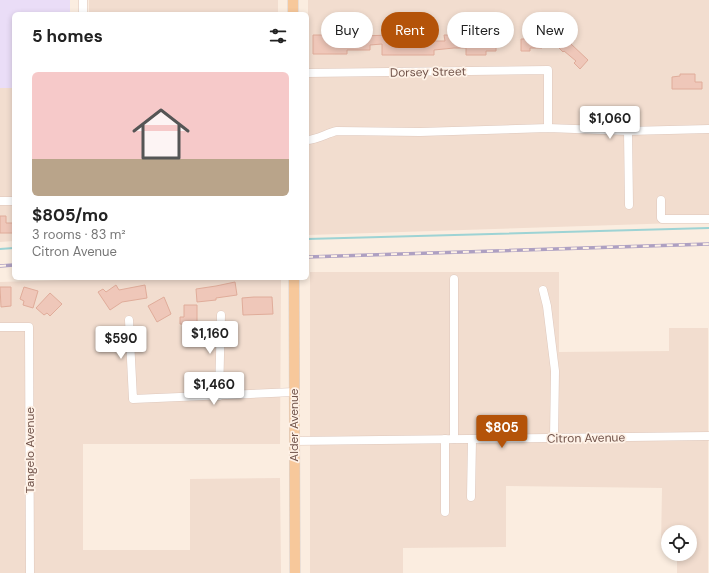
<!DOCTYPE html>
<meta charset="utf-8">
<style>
:root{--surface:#fff;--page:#f2f2f2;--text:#222;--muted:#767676;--line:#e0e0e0;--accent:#b45309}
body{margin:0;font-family:"DM Sans",sans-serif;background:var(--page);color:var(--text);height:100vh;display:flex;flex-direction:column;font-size:15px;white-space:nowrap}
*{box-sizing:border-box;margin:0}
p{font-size:13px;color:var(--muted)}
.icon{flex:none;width:22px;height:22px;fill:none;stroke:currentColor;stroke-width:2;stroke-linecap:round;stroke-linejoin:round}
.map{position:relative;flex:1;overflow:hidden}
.side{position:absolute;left:12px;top:12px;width:297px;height:268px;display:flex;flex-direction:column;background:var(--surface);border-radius:6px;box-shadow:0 2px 6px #0003}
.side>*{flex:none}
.guide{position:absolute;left:321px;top:12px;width:328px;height:36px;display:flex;gap:8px}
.controls{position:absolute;left:661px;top:525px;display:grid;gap:8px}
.controls a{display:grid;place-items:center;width:36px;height:36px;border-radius:50%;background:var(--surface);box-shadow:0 2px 6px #0003;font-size:20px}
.price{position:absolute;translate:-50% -34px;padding:0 9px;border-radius:4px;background:#fff;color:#222;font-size:13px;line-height:26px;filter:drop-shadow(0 1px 2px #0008)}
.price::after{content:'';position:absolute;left:50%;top:24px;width:12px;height:9px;margin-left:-6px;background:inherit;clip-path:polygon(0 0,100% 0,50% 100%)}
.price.active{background:var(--accent);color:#fff}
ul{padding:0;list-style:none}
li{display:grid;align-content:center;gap:8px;height:212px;padding:0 20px}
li+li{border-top:1px solid var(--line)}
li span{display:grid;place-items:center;height:124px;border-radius:6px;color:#555}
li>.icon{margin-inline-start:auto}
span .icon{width:72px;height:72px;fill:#fffc;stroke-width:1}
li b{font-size:17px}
h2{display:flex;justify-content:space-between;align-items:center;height:48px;padding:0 20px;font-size:17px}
.pill{padding:0 14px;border-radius:18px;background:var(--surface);box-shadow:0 2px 6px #0003;font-size:14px;line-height:36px}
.pill.active{background:var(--accent);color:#fff}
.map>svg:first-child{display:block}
.residential{fill:#f2ddcf}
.education{fill:#eaddf7}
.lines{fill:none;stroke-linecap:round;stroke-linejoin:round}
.stream{stroke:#9dd3d4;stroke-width:2}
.building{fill:#efc7b9;stroke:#e0ac9a}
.minor-casing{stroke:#dec8bd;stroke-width:9}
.major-casing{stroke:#d7cfcc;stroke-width:11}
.minor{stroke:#fff;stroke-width:8}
.major{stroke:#f7c89b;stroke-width:10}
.rail-casing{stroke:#aea0c2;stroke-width:3.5}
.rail{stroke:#fef1e6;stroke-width:2;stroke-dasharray:6;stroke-linecap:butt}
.labels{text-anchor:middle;stroke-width:3.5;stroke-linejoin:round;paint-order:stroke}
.street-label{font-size:12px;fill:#705249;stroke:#fef1e6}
</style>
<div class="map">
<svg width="709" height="573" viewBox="0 0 709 573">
<rect width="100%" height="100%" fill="#fbede0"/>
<g class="residential">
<rect x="89" y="0" width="189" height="14"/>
<path d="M 308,0 L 709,0 L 709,222 L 308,235 Z"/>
<path d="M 0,88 L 14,88 L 14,241 L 0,242 Z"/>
<path d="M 310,272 L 559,272 L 559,352 L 669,351 L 669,328 L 708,328 L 708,573 L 677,573 L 677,554 L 690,554 L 690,532 L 668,532 L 668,547 L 661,547 L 662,488 L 506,486 L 506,547 L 403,548 L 403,573 L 310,573 Z"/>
<path d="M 130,278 L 279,278 L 281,280 L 280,444 L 83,444 L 83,550 L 190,550 L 190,479 L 280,478 L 281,573 L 0,573 L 0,282 Z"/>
</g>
<path class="education" d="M 0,0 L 70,0 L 70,14 L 14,14 L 14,88 L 0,88 Z"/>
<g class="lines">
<g class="stream">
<path d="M 307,239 L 709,228"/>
<path d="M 0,249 L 14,248"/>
</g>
</g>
<g class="building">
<path d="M 564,28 L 575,40 L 571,44 L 588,60 L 580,69 L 574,63 L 576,61 L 564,51 L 563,52 L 549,38 L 555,31 L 558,34 Z"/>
<path d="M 461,33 L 467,33 L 467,37 L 475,37 L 475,43 L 486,43 L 486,36 L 492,36 L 492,43 L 496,43 L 496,51 L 486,51 L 486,55 L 466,55 L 466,48 L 454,48 L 434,50 L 434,55 L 382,55 L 382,44 L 370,45 L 370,50 L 347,50 L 347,54 L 313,54 L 313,35 L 327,35 L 327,37 L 347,37 L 347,41 L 361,41 L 361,36 L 391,35 L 391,45 L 403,45 L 403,38 L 433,38 L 433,41 L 445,41 L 444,35 L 461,35 Z"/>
<path d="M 521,39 L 542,39 L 542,48 L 530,48 L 530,51 L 521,51 Z"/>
<path d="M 680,74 L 695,74 L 695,82 L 702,82 L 702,89 L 672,89 L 672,77 L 680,76 Z"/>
<path d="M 0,216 L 6,216 L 6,223 L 14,223 L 14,233 L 0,233 Z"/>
<path d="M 235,282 L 237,295 L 216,298 L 216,300 L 197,302 L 196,289 L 216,286 Z"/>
<path d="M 116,285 L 119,290 L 145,285 L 147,298 L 122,302 L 110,310 L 98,292 L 103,289 L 106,292 Z"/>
<path d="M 0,287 L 11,287 L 11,306 L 1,307 Z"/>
<path d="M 24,287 L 38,291 L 33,308 L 23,305 L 24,301 L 20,299 Z"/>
<path d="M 50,293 L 62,304 L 50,316 L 47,313 L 44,315 L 36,308 Z"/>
<path d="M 164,297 L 171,314 L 157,322 L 148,306 Z"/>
<path d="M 254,297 L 272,297 L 273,314 L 243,315 L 242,298 Z"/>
<path d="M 184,305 L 197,305 L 197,324 L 180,324 L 180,317 L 184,317 Z"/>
</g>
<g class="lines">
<g class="minor-casing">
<g id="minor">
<path d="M 83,0 L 83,14"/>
<path d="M 307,73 L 548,70 L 548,128"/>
<path d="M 628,131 L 629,205"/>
<path d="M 307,140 C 317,140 327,133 337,131 L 420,132 L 548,128 L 628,131 L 709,129"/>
<path d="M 661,200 L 661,218 L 662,219 L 709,219"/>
<path d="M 0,201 L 14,201"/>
<path d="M 543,290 L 547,306 L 555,371 L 554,438"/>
<path d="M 129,320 L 133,399 L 294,392"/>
<path d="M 0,327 L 29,327 L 30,573"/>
<path d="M 219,396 L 221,315"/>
<path d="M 454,439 L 454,279"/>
<path d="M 294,441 L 709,436"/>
<path d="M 471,497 L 472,439"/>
<path d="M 445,512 L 445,439"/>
</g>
</g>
<g class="major-casing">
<g id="major">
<path d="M 293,0 L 293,14"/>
<path d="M 294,278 L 295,573"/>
</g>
</g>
<use href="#minor" class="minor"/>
<use href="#major" class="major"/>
<g class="rail-casing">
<g id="rail">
<path d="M 307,257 L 709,244"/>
<path d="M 0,266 L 14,265"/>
</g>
</g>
<use href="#rail" class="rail"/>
</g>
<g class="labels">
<g class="street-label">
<text transform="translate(428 72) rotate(-1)" y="4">Dorsey Street</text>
<text transform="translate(294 425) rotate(-90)" y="4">Alder Avenue</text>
<text transform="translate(586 438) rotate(-1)" y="4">Citron Avenue</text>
<text transform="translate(30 450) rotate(-90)" y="4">Tangelo Avenue</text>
</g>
</g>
</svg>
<div class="controls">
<a><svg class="icon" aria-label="locate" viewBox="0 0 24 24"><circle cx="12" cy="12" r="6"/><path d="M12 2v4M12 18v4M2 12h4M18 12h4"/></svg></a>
</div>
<b class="price" style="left:610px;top:140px">$1,060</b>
<b class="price" style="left:210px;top:355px">$1,160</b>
<b class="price" style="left:121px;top:360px">$590</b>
<b class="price" style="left:214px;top:406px">$1,460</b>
<b class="price active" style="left:502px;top:449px">$805</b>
<div class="guide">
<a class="pill">Buy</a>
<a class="pill active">Rent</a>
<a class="pill">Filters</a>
<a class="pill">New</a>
</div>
<section class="side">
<h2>5 homes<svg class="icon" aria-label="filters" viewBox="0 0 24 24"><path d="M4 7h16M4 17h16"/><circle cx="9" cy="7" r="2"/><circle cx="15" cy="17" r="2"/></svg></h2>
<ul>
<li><span style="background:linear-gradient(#f6c9c9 70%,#b9a48a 0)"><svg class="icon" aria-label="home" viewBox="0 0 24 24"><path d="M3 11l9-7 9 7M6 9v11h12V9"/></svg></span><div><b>$805/mo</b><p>3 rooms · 83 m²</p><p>Citron Avenue</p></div></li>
</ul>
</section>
</div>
